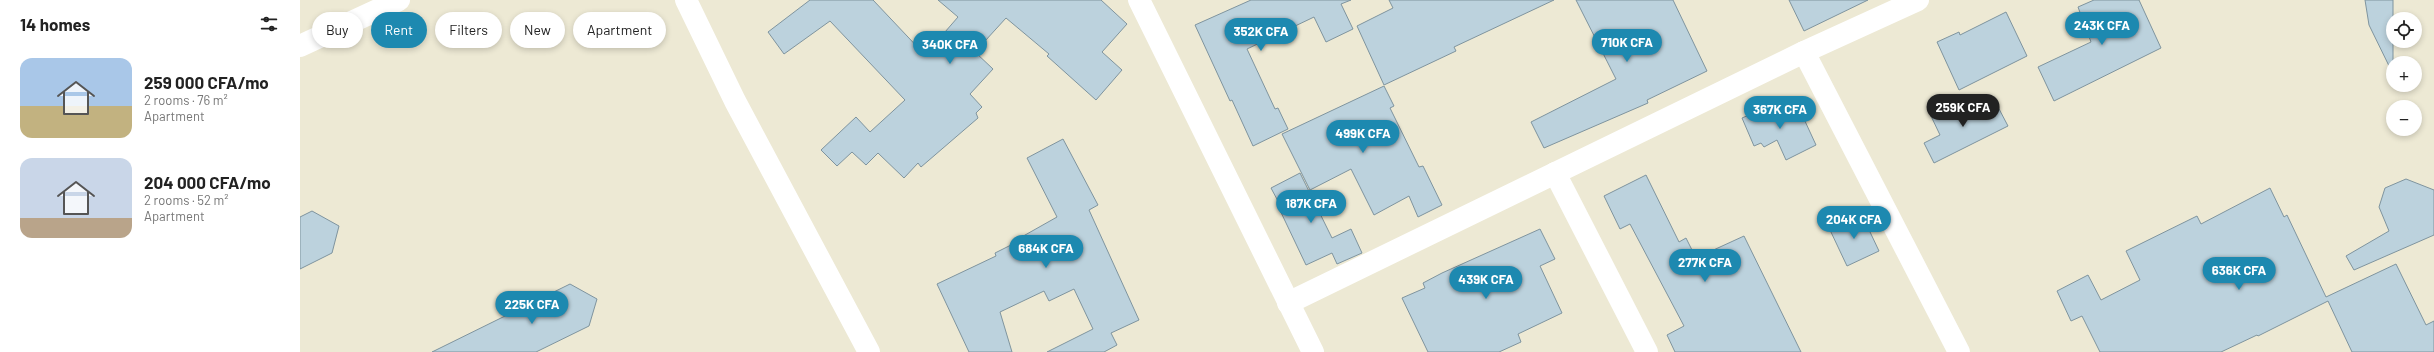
<!DOCTYPE html>
<meta charset="utf-8">
<style>
:root{--surface:#fff;--page:#f6f6f6;--text:#222;--muted:#767676;--accent:#1d89b0}
body{margin:0;font-family:Barlow,sans-serif;background:var(--page);color:var(--text);height:100vh;display:flex;flex-direction:column;font-size:15px;white-space:nowrap}
*{box-sizing:border-box;margin:0}
p{font-size:13px;color:var(--muted)}
.icon{flex:none;width:22px;height:22px;fill:none;stroke:currentColor;stroke-width:2;stroke-linecap:round;stroke-linejoin:round}
.map{position:relative;flex:1;overflow:hidden}
.drawer{display:flex;flex-direction:column;background:var(--surface);width:300px}
.drawer>*{flex:none}
.banner{position:absolute;left:12px;top:12px;width:380px;height:36px;display:flex;gap:8px}
.tools{position:absolute;left:2086px;top:12px;display:grid;gap:8px}
.tools a{display:grid;place-items:center;width:36px;height:36px;border-radius:50%;background:var(--surface);box-shadow:0 2px 6px #0003;font-size:20px}
.price{position:absolute;translate:-50% -34px;padding:0 9px;border-radius:14px;background:var(--accent);color:#fff;font-size:13px;line-height:26px;filter:drop-shadow(0 1px 2px #0008)}
.price::after{content:'';position:absolute;left:50%;top:24px;width:12px;height:9px;margin-left:-6px;background:inherit;clip-path:polygon(0 0,100% 0,50% 100%)}
.price.active{background:#222;color:#fff}
ul{padding:0;list-style:none}
li{display:flex;align-items:center;gap:12px;height:100px;padding:0 20px}
li span{display:grid;place-items:center;flex:none;width:112px;height:80px;border-radius:12px;color:#555}
li>.icon{margin-inline-start:auto}
span .icon{width:48px;height:48px;fill:#fffc;stroke-width:1}
li b{font-size:17px}
h2{display:flex;justify-content:space-between;align-items:center;height:48px;padding:0 20px;font-size:17px}
.chip{padding:0 14px;border-radius:18px;background:var(--surface);box-shadow:0 2px 6px #0003;font-size:14px;line-height:36px}
.chip.active{background:var(--accent);color:#fff}
main{display:flex;flex:1;min-height:0}
.map>svg:first-child{display:block}
.building{fill:#bcd2dd;stroke:#7f949e}
.lines{fill:none;stroke-linecap:round;stroke-linejoin:round}
.minor{stroke:#fff;stroke-width:22}
</style>
<main>
<section class="drawer">
<h2>14 homes<svg class="icon" aria-label="filters" viewBox="0 0 24 24"><path d="M4 7h16M4 17h16"/><circle cx="9" cy="7" r="2"/><circle cx="15" cy="17" r="2"/></svg></h2>
<ul>
<li><span style="background:linear-gradient(#a9c7e8 60%,#c2b280 0)"><svg class="icon" aria-label="home" viewBox="0 0 24 24"><path d="M3 11l9-7 9 7M6 9v11h12V9"/></svg></span><div><b>259 000 CFA/mo</b><p>2 rooms · 76 m²</p><p>Apartment</p></div></li>
<li><span style="background:linear-gradient(#c9d6e8 75%,#b9a48a 0)"><svg class="icon" aria-label="home" viewBox="0 0 24 24"><path d="M3 11l9-7 9 7M6 9v11h12V9"/></svg></span><div><b>204 000 CFA/mo</b><p>2 rooms · 52 m²</p><p>Apartment</p></div></li>
</ul>
</section>
<div class="map">
<svg width="2134" height="352" viewBox="0 0 2134 352">
<rect width="100%" height="100%" fill="#ede9d4"/>
<g class="building">
<path d="M 510,0 L 573,0 L 625,55 L 658,17 L 638,0 L 801,0 L 827,24 L 802,52 L 822,70 L 796,100 L 747,56 L 749,54 L 706,18 L 675,52 L 693,69 L 670,94 L 682,107 L 676,113 L 678,118 L 621,167 L 618,163 L 604,178 L 578,153 L 566,165 L 552,152 L 537,166 L 521,150 L 556,117 L 570,132 L 605,100 L 530,21 L 484,54 L 468,32 Z"/>
<path d="M 951,0 L 1051,0 L 1041,4 L 1053,29 L 1026,42 L 1014,17 L 947,49 L 975,109 L 978,108 L 988,129 L 953,146 L 932,100 L 930,101 L 895,25 Z"/>
<path d="M 1089,0 L 1254,0 L 1154,47 L 1156,51 L 1084,85 L 1057,26 L 1093,8 Z"/>
<path d="M 1276,0 L 1373,0 L 1407,71 L 1347,100 L 1348,103 L 1244,148 L 1231,122 L 1316,79 Z"/>
<path d="M 1489,0 L 1568,0 L 1504,31 Z"/>
<path d="M 1794,0 L 1839,0 L 1861,48 L 1754,101 L 1738,67 L 1791,42 L 1778,7 Z"/>
<path d="M 2065,0 L 2093,0 L 2093,74 L 2069,25 Z"/>
<path d="M 1706,12 L 1727,56 L 1659,90 L 1637,42 L 1659,32 L 1660,35 Z"/>
<path d="M 1084,86 L 1094,106 L 1090,108 L 1119,167 L 1123,166 L 1142,205 L 1118,217 L 1109,196 L 1074,215 L 1051,169 L 1010,190 L 982,134 Z"/>
<path d="M 1676,95 L 1685,114 L 1698,107 L 1708,126 L 1634,163 L 1624,143 L 1640,135 L 1631,116 Z"/>
<path d="M 1470,106 L 1474,115 L 1498,106 L 1516,145 L 1486,160 L 1477,140 L 1464,147 L 1461,143 L 1454,146 L 1442,118 Z"/>
<path d="M 763,139 L 798,205 L 789,210 L 839,320 L 811,333 L 817,345 L 804,352 L 747,352 L 793,329 L 774,289 L 749,301 L 744,291 L 700,312 L 712,352 L 669,352 L 637,284 L 696,256 L 695,253 L 719,241 L 718,239 L 757,217 L 727,158 Z"/>
<path d="M 1000,173 L 1032,238 L 1051,229 L 1062,253 L 1037,264 L 1032,253 L 1006,265 L 977,204 L 979,203 L 971,188 Z"/>
<path d="M 1346,175 L 1379,242 L 1386,238 L 1396,258 L 1444,236 L 1501,352 L 1375,352 L 1367,335 L 1384,326 L 1330,224 L 1320,229 L 1304,196 Z"/>
<path d="M 2106,179 L 2134,190 L 2134,235 L 2054,270 L 2046,256 L 2089,231 L 2079,207 L 2085,188 Z"/>
<path d="M 1970,188 L 1984,217 L 1987,215 L 2026,297 L 2096,264 L 2126,325 L 2134,321 L 2134,352 L 2052,352 L 2028,301 L 1958,336 L 1957,335 L 1921,352 L 1800,352 L 1782,316 L 1771,321 L 1757,291 L 1788,275 L 1801,300 L 1840,280 L 1826,251 L 1897,216 L 1901,224 Z"/>
<path d="M 12,211 L 39,226 L 32,253 L 0,269 L 0,217 Z"/>
<path d="M 1562,215 L 1579,251 L 1547,266 L 1530,230 Z"/>
<path d="M 1240,229 L 1255,259 L 1240,266 L 1262,313 L 1218,334 L 1221,342 L 1199,352 L 1128,352 L 1102,298 L 1125,288 L 1123,283 L 1142,273 Z"/>
<path d="M 270,284 L 297,299 L 289,326 L 236,352 L 132,352 Z"/>
</g>
<g class="lines">
<g class="minor">
<path d="M 386,0 L 435,101 L 569,352"/>
<path d="M 839,0 L 1013,352"/>
<path d="M 0,46 L 99,0"/>
<path d="M 1504,52 L 1659,352"/>
<path d="M 1255,173 L 1347,352"/>
<path d="M 988,303 L 1504,52 L 1618,0"/>
</g>
</g>
</svg>
<div class="tools">
<a><svg class="icon" aria-label="locate" viewBox="0 0 24 24"><circle cx="12" cy="12" r="6"/><path d="M12 2v4M12 18v4M2 12h4M18 12h4"/></svg></a>
<a>+</a>
<a>−</a>
</div>
<b class="price" style="left:1802px;top:46px">243K CFA</b>
<b class="price" style="left:961px;top:52px">352K CFA</b>
<b class="price" style="left:1327px;top:63px">710K CFA</b>
<b class="price" style="left:650px;top:65px">340K CFA</b>
<b class="price active" style="left:1663px;top:128px">259K CFA</b>
<b class="price" style="left:1480px;top:130px">367K CFA</b>
<b class="price" style="left:1063px;top:154px">499K CFA</b>
<b class="price" style="left:1011px;top:224px">187K CFA</b>
<b class="price" style="left:1554px;top:240px">204K CFA</b>
<b class="price" style="left:746px;top:269px">684K CFA</b>
<b class="price" style="left:1405px;top:283px">277K CFA</b>
<b class="price" style="left:1939px;top:291px">636K CFA</b>
<b class="price" style="left:1186px;top:300px">439K CFA</b>
<b class="price" style="left:232px;top:325px">225K CFA</b>
<div class="banner">
<a class="chip">Buy</a>
<a class="chip active">Rent</a>
<a class="chip">Filters</a>
<a class="chip">New</a>
<a class="chip">Apartment</a>
</div>
</div>
</main>
